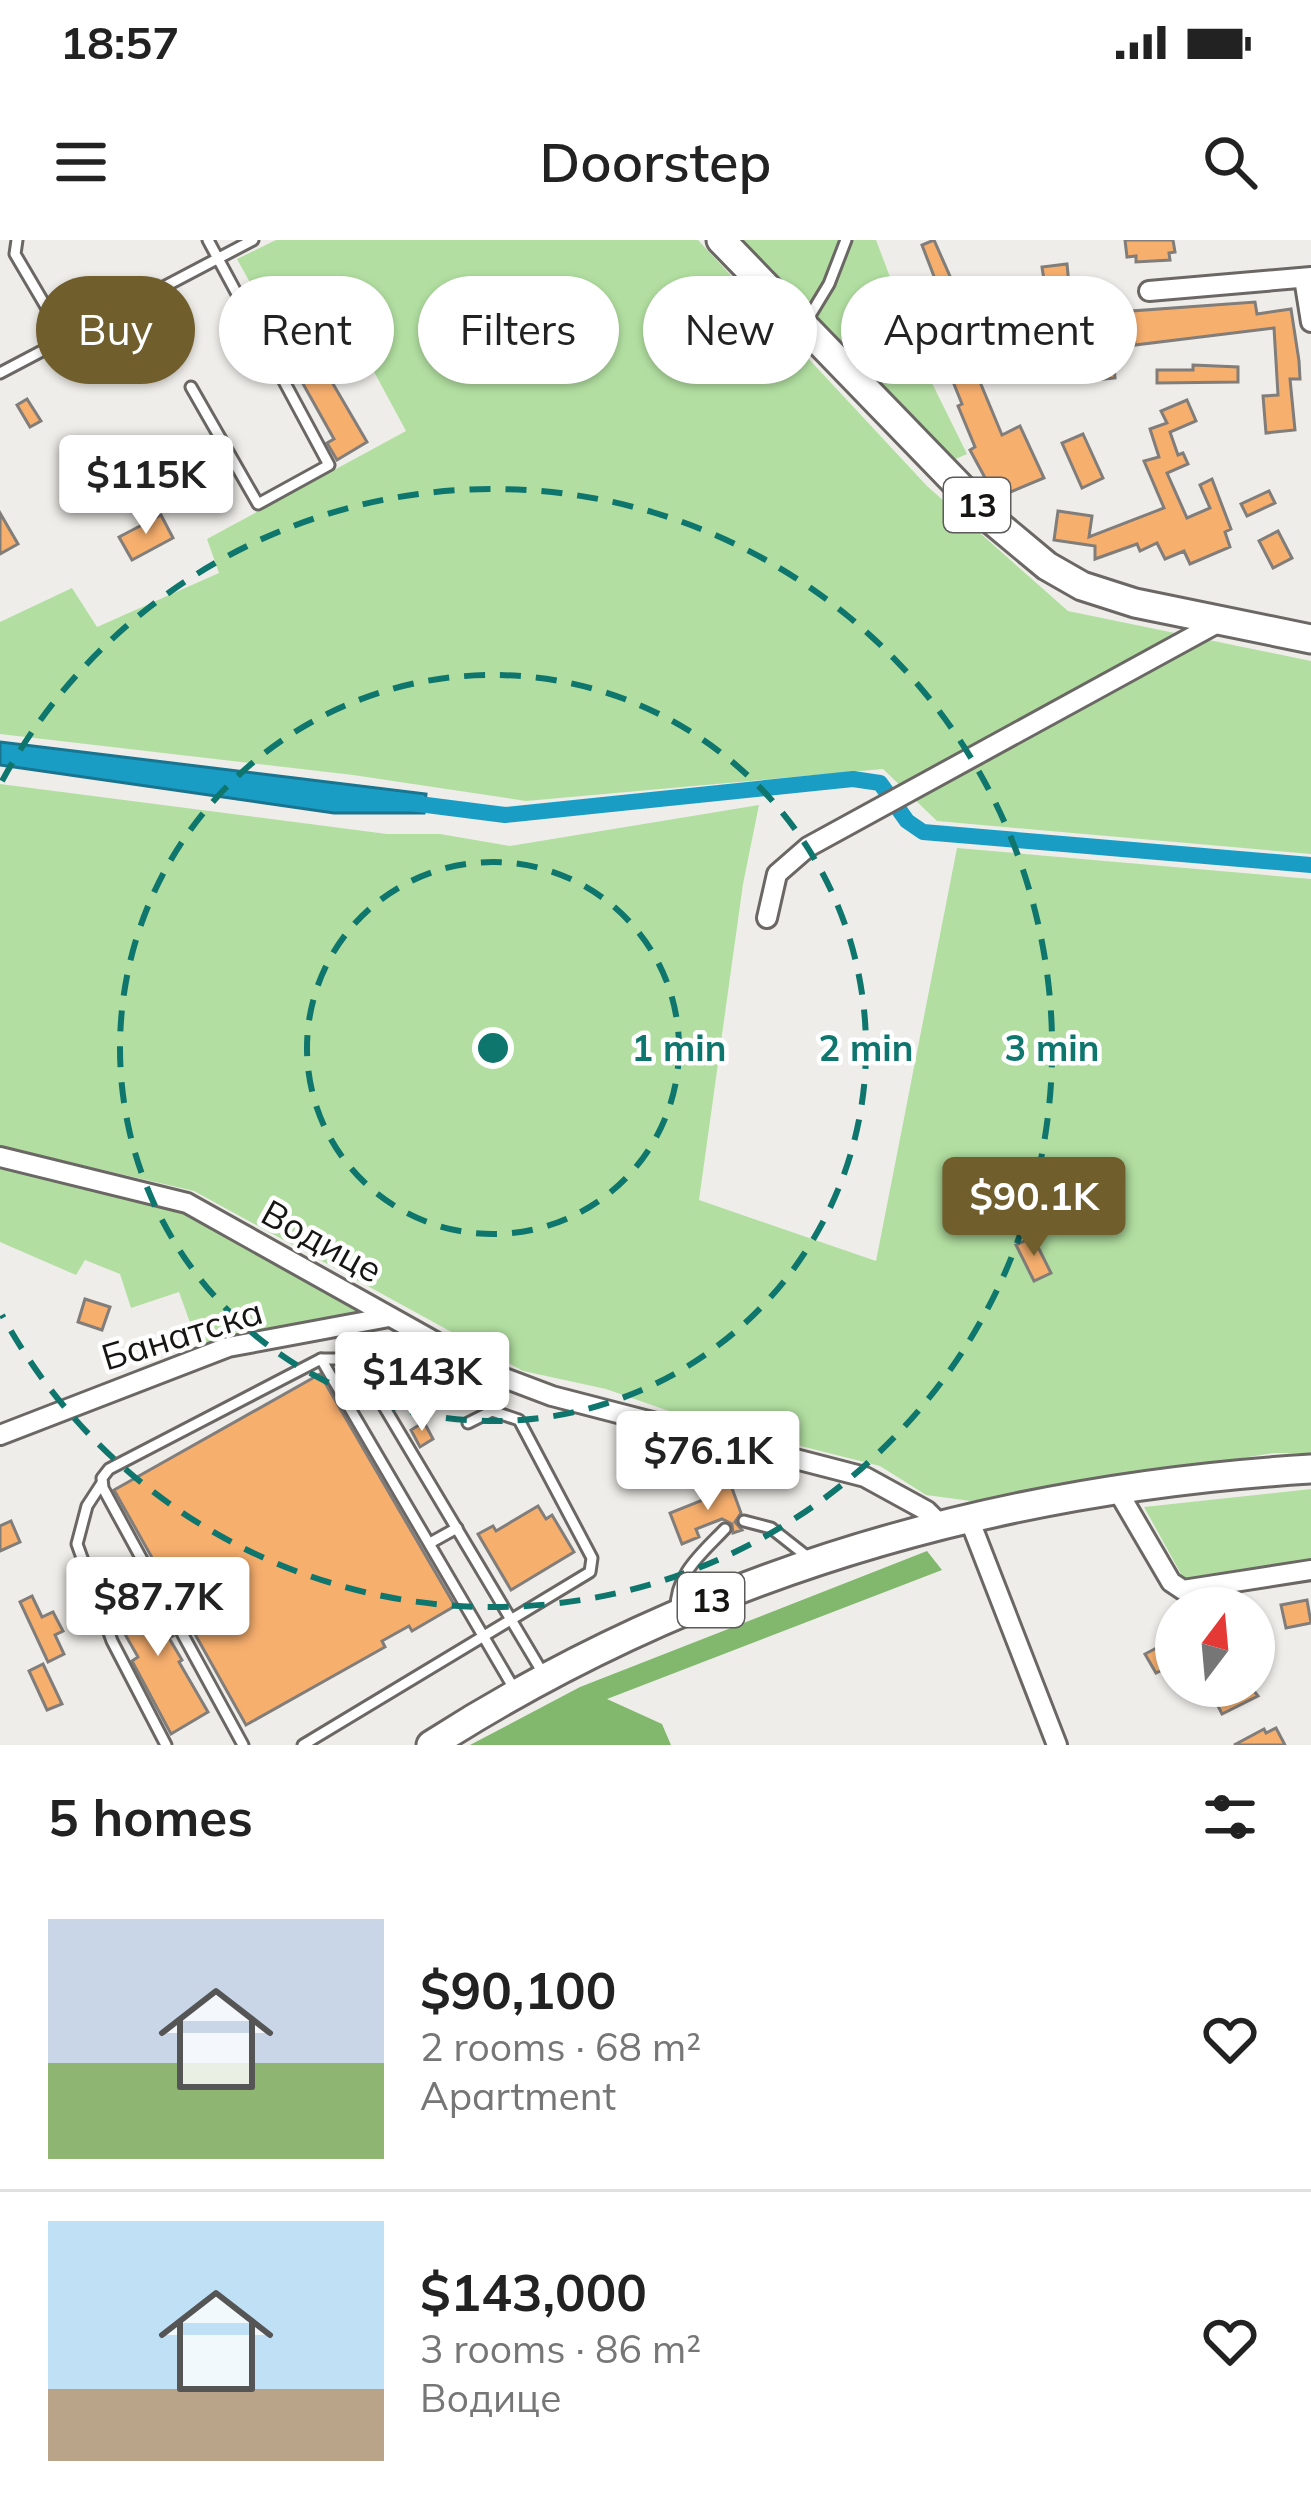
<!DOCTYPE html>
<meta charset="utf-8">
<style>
:root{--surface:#fff;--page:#f6f6f6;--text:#222;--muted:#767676;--line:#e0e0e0;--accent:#715e2d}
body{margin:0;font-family:Mulish,sans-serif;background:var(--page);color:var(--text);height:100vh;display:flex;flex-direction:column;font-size:45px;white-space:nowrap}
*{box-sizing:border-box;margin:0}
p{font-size:39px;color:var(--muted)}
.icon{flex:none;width:66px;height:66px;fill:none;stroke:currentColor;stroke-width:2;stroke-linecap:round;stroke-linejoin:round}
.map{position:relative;height:1505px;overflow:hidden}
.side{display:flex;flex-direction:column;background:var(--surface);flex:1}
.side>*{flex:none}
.top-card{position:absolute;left:36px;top:36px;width:1239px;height:108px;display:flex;gap:24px}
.needle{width:78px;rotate:16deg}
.buttons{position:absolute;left:1155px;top:1347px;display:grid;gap:24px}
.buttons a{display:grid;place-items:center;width:120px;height:120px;border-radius:50%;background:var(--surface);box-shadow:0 3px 9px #0004;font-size:60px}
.price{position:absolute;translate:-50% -102px;padding:0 27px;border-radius:12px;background:#fff;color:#222;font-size:39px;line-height:78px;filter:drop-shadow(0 3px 6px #0008)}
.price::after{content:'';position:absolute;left:50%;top:72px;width:36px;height:27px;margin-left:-18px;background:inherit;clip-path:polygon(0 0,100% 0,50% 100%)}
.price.on{background:var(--accent);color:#fff}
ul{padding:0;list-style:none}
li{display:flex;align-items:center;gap:36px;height:300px;padding:0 48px}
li+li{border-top:3px solid var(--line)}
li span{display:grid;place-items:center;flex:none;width:336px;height:240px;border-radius:0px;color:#555}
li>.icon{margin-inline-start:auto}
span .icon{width:144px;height:144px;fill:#fffc;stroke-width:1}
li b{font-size:51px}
h2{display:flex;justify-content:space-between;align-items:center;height:144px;padding:0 48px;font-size:51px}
.chip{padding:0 42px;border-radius:54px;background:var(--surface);box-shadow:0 3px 9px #0004;font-size:42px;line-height:108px}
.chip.on{background:var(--accent);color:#fff}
.status{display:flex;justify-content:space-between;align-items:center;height:84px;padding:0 60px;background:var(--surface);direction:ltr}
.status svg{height:33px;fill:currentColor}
header{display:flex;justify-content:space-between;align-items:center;height:156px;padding:0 48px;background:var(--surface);font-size:54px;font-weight:600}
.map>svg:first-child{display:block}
.green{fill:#b2dfa1}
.forest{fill:#82b86d}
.water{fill:#1a9dc5;stroke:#197490;stroke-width:3}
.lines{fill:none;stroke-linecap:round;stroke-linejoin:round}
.canal{stroke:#1a9dc5;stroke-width:16}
.building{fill:#f7af6e;stroke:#807d7b;stroke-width:3}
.service-casing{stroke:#6a6764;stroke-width:15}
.minor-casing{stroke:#6a6764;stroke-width:24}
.primary-casing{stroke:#6a6764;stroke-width:33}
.service{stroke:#fff;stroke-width:9}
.minor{stroke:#fff;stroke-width:18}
.primary{stroke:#fff;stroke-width:27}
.ring{fill:none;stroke:#0f766e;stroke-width:6;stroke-dasharray:21 15}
.labels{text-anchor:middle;stroke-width:9;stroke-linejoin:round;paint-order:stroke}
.shield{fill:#fff;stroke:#5c5b5a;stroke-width:3}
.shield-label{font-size:33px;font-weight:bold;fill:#161514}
.street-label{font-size:36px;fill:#161514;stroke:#fff}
.centre{fill:#0f766e;stroke:#fff;stroke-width:6}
.ring-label{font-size:36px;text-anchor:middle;font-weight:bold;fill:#0f766e;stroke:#fff;stroke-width:9;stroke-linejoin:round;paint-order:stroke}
</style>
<div class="status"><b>18:57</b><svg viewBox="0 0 49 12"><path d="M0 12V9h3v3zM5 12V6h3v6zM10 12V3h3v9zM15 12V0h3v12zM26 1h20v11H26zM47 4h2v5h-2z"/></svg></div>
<header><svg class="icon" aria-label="menu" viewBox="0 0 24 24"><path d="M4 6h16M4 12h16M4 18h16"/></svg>Doorstep<svg class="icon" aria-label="search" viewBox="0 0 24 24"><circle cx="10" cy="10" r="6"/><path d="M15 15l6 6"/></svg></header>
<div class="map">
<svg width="1311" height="1505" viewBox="0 0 1311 1505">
<rect width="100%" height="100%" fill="#efede9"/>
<g class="green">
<path d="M 276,0 L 698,0 L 927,246 L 1068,371 L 1311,421 L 1311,614 L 937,581 L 883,529 L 526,561 L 353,535 L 0,494 L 0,382 L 72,348 L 97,387 L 219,333 L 207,299 L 406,191 L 324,39 L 265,70 L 237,19 Z"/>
<path d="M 737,0 L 876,0 L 925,129 L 967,214 L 951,221 Z"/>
<path d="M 0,544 L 387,594 L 440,594 L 510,606 L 759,565 L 743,644 L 699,960 L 876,1021 L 957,608 L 1311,639 L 1311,1213 L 1274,1213 L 971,1261 L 926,1255 L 880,1226 L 686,1177 L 606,1149 L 523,1131 L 194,951 L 0,906 Z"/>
<path d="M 0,920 L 184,969 L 366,1073 L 238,1094 L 198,1105 L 179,1052 L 131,1068 L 120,1034 L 85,1020 L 76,1035 L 0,1002 Z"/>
<path d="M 1311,1249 L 1311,1324 L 1186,1343 L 1144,1267 Z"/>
</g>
<path class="forest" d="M 927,1311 L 942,1330 L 607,1459 L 662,1484 L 671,1505 L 470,1505 L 580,1447 Z"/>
<path class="water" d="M 0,502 L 426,554 L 424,573 L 334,573 L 0,525 Z"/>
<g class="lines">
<path class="canal" d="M 403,562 L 505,575 L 853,539 L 880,543 L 907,581 L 923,592 L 1311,625"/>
</g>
<g class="building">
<path d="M 934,0 L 960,59 L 945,65 L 922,5 Z"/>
<path d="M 1125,0 L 1173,0 L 1175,12 L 1169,13 L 1170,20 L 1136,22 L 1136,16 L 1127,17 Z"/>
<path d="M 1067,24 L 1071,66 L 1075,65 L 1079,87 L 1052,92 L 1042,27 Z"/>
<path d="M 1255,62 L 1257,74 L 1291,69 L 1299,121 L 1300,139 L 1290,139 L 1295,190 L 1266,193 L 1263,156 L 1278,155 L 1274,88 L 1135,105 L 1132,71 Z"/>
<path d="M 955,72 L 967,100 L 963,101 L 1002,195 L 1020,186 L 1044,238 L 996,258 L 970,210 L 975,207 L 958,166 L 962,164 L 929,82 Z"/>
<path d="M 315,113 L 367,202 L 337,220 L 327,203 L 334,199 L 293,126 Z"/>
<path d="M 1093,125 L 1114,125 L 1115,138 L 1094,140 Z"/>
<path d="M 1193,125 L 1238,127 L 1238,142 L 1157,143 L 1157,130 L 1193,130 Z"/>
<path d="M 27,159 L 41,181 L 30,187 L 17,165 Z"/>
<path d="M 1187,160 L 1196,181 L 1170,192 L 1178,215 L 1183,213 L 1188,224 L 1167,233 L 1187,278 L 1210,268 L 1200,245 L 1212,239 L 1231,289 L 1225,292 L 1230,307 L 1190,324 L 1184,311 L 1165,319 L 1157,303 L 1140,311 L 1137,304 L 1095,319 L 1095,306 L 1054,300 L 1058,271 L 1092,276 L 1089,297 L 1164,268 L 1144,221 L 1159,217 L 1150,189 L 1167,183 L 1161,171 Z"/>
<path d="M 1083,194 L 1103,238 L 1082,248 L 1062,203 Z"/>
<path d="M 1269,251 L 1275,263 L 1247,276 L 1241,264 Z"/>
<path d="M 0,273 L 18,304 L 0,314 Z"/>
<path d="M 161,275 L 173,298 L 132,320 L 119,297 Z"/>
<path d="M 1278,291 L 1292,318 L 1273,328 L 1259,301 Z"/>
<path d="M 1033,997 L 1051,1033 L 1034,1041 L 1016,1005 Z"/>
<path d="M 85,1059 L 110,1067 L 102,1090 L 78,1082 Z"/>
<path d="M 320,1134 L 455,1366 L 412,1391 L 409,1386 L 382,1401 L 385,1407 L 246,1485 L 114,1250 Z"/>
<path d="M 424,1182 L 433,1199 L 420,1207 L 411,1190 Z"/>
<path d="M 729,1240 L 741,1273 L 735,1282 L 742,1290 L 733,1293 L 732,1284 L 722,1279 L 696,1289 L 699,1297 L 682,1304 L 670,1273 L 713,1256 L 710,1248 Z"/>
<path d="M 538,1266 L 546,1279 L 552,1275 L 574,1312 L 511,1350 L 478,1294 L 493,1286 L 496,1291 Z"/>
<path d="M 11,1281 L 20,1302 L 0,1311 L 0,1286 Z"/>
<path d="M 145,1344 L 173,1396 L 169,1398 L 182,1420 L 179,1422 L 208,1472 L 171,1494 L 132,1421 L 138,1417 L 109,1366 Z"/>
<path d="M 32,1356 L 42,1377 L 53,1372 L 63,1391 L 55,1395 L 64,1414 L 48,1422 L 20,1362 Z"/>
<path d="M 1307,1360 L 1311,1383 L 1286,1388 L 1281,1365 Z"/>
<path d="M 1170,1401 L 1176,1423 L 1156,1433 L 1145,1414 Z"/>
<path d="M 43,1424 L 62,1464 L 47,1470 L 29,1431 Z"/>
<path d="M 1222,1446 L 1228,1457 L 1250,1446 L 1258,1456 L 1222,1474 L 1210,1450 Z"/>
<path d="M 1276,1488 L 1285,1505 L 1234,1505 L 1264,1489 L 1266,1493 Z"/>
</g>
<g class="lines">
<g class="service-casing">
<g id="service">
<path d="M 17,0 L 15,14 L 65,99"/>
<path d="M 806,82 L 829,44 L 846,0"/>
<path d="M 0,133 L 253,0"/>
<path d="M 191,147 L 258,264 L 329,225 L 208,0"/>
<path d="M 321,1119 L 516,1452"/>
<path d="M 102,1243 L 87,1266 L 77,1304 L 112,1401 L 166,1505"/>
<path d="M 744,1281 L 771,1288 L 809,1318"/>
<path d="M 430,1303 L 457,1288"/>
<path d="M 676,1373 C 674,1335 701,1314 725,1289"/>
<path d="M 243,1505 L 103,1248 L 102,1238 L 109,1229 L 321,1119 L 346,1119 L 364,1133 L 544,1435"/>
<path d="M 303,1505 L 590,1332 L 592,1318 L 519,1180 L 492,1171 L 468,1183"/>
</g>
</g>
<g class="minor-casing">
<g id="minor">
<path d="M 1304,38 L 1311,82"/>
<path d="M 1149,51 L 1311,37"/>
<path d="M 767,678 L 777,634 L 808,607 L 1221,381"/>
<path d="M 0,917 L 187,963 L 491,1133 L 552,1156 L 865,1237 L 927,1271 L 939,1283"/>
<path d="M 0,1195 L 228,1107 L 389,1077"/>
<path d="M 1116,1248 L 1171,1342 L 1183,1350 L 1311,1330"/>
<path d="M 968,1276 L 1057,1505"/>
</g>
</g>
<g class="primary-casing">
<g id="primary">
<path d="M 721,0 L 993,281 L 1047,326 L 1082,346 L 1135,363 L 1311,399"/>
<path d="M 431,1505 C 698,1334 996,1248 1311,1229"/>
</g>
</g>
<use href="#service" class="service"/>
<use href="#minor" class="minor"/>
<use href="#primary" class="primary"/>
</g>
<g class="ring">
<circle cx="493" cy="808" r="186"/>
<circle cx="493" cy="808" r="373"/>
<path d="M2 541A559 559 0 1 1 2 1075"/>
</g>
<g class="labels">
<g class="shield">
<rect x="944" y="238" width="66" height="54" rx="9"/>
<rect x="678" y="1333" width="66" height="54" rx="9"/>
</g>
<g class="shield-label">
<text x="977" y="277">13</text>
<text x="711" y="1372">13</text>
</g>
<g class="street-label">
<text transform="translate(322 1001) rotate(29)" y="13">Водице</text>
<text transform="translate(182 1094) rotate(-17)" y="13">Банатска</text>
</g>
</g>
<circle cx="493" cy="808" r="18" class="centre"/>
<g class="ring-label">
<text x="679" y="821">1 min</text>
<text x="866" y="821">2 min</text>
<text x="1052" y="821">3 min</text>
</g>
</svg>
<div class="buttons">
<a><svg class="needle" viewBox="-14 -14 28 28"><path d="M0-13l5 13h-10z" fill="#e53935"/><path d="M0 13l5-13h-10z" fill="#767676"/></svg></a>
</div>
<b class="price" style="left:146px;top:297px">$115K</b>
<b class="price on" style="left:1034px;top:1019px">$90.1K</b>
<b class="price" style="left:422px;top:1194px">$143K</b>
<b class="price" style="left:708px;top:1273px">$76.1K</b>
<b class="price" style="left:158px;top:1419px">$87.7K</b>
<div class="top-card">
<a class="chip on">Buy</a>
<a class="chip">Rent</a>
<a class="chip">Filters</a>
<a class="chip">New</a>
<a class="chip">Apartment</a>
</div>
</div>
<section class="side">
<h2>5 homes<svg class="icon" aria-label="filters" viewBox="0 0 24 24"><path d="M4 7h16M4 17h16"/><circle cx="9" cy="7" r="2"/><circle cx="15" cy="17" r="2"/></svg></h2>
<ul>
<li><span style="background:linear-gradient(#c9d6e8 60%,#8fb573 0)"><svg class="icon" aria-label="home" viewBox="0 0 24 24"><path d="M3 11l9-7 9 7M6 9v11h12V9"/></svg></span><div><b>$90,100</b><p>2 rooms · 68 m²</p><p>Apartment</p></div><svg class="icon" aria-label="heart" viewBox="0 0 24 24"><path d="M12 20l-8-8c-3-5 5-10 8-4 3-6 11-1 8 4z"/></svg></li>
<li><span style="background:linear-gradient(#bfe0f5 70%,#b9a48a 0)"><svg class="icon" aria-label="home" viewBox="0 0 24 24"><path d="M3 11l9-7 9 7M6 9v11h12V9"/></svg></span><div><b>$143,000</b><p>3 rooms · 86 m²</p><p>Водице</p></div><svg class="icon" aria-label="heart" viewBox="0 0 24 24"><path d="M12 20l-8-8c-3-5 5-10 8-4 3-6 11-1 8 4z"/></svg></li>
</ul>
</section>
